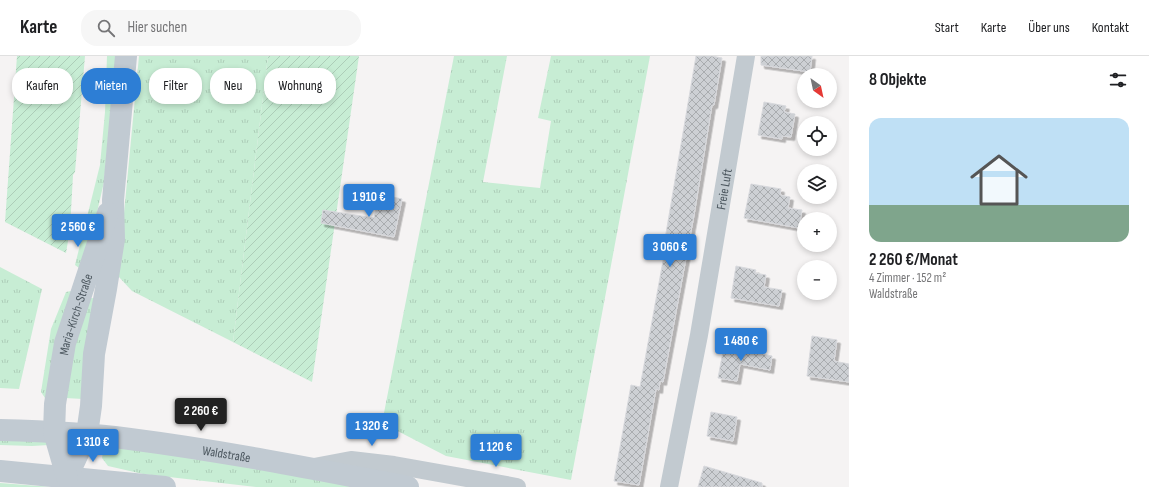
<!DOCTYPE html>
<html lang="de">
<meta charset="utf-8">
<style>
:root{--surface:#fff;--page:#f6f6f6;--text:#202124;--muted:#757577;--line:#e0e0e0;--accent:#2d7ed5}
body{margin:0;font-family:"Sofia Sans Condensed",sans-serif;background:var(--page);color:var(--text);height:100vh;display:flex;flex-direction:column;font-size:15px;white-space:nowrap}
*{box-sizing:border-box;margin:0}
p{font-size:13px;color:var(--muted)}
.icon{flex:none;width:22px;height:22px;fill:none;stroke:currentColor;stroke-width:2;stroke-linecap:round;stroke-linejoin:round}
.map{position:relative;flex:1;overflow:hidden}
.details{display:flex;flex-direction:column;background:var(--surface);width:300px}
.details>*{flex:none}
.hud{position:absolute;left:12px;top:12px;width:380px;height:36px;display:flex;gap:8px}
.needle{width:26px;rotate:147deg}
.buttons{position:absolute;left:797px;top:12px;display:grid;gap:8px}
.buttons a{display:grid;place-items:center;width:40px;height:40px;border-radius:50%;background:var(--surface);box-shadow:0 2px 6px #0003;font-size:20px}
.price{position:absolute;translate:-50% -34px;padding:0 9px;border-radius:4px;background:var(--accent);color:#fff;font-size:13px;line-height:26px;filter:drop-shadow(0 1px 2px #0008)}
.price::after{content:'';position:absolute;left:50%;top:24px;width:12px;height:9px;margin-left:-6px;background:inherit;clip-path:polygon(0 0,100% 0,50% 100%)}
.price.active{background:#222;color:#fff}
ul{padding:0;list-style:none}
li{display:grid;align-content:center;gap:8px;height:212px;padding:0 20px}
li span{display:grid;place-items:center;height:124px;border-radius:12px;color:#555}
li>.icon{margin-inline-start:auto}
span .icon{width:72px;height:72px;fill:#fffc;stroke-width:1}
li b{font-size:17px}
h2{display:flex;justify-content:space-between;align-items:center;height:48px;padding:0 20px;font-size:17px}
.chip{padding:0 14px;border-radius:16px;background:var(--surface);box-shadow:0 2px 6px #0003;font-size:14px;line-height:36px}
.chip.active{background:var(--accent);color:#fff}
header{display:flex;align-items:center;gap:24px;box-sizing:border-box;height:56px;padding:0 20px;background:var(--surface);border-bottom:1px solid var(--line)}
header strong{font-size:19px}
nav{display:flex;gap:22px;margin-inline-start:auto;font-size:14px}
.search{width:280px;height:36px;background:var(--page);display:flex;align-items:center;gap:10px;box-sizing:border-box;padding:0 14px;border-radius:16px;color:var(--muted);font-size:15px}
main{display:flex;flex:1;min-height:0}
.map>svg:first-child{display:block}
.grass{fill:url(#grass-tufts)}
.garden{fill:url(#garden-furrows)}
.building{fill:url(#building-cross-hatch);stroke:#d8d9dd;filter:url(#shadow)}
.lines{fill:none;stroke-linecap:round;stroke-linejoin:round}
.street{stroke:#c2cad0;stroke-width:18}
.secondary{stroke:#c1cad2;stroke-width:22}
.labels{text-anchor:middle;stroke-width:4;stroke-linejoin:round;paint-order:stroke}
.street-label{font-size:13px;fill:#4c575f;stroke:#fff}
</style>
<header>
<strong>Karte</strong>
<div class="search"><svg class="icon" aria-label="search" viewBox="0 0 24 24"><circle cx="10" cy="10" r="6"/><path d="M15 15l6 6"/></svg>Hier suchen</div>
<nav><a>Start</a><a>Karte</a><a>Über uns</a><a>Kontakt</a></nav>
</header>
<main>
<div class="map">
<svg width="849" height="431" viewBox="0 0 849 431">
<defs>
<pattern id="grass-tufts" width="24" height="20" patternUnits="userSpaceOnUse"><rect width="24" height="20" fill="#c7edd4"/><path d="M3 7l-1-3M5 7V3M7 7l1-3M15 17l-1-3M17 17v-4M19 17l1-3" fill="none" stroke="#adcdb8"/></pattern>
<pattern id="garden-furrows" width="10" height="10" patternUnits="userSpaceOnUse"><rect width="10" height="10" fill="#c7edd4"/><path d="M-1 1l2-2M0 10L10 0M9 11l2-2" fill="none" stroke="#adcdb8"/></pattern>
<pattern id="building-cross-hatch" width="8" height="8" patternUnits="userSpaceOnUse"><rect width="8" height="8" fill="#cdd0d4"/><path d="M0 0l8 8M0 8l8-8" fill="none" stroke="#a9acaf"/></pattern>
<filter id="shadow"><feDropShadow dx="3.5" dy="3.5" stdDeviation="0" flood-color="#0004"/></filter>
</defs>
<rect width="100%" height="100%" fill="#f5f3f3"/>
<g class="grass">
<path d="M 107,0 L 116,0 L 104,126 L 95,165 L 79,212 L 75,209 L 100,109 L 105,56 Z"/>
<path d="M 139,0 L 268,0 L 233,286 L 132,235 L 118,220 Z"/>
<path d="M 454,0 L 507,0 L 483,126 L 540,132 L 551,65 L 538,62 L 551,0 L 650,0 L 571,424 L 446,400 L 382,367 Z"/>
<path d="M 0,211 L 42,233 L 19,333 L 0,332 Z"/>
<path d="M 71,235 L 48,334 L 45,342 L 41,336 L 51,273 L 66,236 Z"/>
<path d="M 88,241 L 96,243 L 83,343 L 65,342 L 72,300 Z"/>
<path d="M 0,382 L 48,384 L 49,389 L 32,390 L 0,389 Z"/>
<path d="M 104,390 L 178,398 L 358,431 L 256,431 L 143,418 L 108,410 L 102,402 Z"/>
<path d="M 0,427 L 52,431 L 0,431 Z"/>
</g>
<g class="garden">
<path d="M 17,0 L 85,0 L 75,116 L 73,119 L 70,173 L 66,197 L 5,166 Z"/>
<path d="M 268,0 L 359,0 L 312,326 L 233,286 Z"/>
</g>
<g class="building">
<path d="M 696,0 L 712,0 L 722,2 L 714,49 L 712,49 L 694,159 L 663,326 L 660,325 L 659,334 L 656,333 L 639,429 L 614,425 L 631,329 L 640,331 L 667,183 L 665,183 Z"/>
<path d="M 761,0 L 812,0 L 810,16 L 761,9 Z"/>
<path d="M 764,46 L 786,50 L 784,56 L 795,58 L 791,81 L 782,80 L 782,83 L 758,79 Z"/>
<path d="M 751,128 L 781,133 L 780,139 L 790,141 L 788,152 L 802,154 L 799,172 L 744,162 Z"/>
<path d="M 379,138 L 402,143 L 394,181 L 321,167 L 323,154 L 374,162 Z"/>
<path d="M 736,210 L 756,214 L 755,217 L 766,219 L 764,231 L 782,234 L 779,250 L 731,242 Z"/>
<path d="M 812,280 L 837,284 L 834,305 L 849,308 L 849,326 L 807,320 Z"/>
<path d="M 724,290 L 772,300 L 770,314 L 740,308 L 737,325 L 718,322 Z"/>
<path d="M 711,356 L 737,361 L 733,385 L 707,380 Z"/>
<path d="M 704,410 L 762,427 L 762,431 L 698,431 Z"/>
</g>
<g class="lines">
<g class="street">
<path d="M 314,411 L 351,404 L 394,409 L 517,431"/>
<path id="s1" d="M 669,431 L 699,279 L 746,0"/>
</g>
<g class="secondary">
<path id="s2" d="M 0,374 C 43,375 87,377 130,383 C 223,395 315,413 408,431"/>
<path d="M 0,415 L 165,431"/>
<path d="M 67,421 L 87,378 L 91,350 L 94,298 L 106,233 L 114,183 L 113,144 L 126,0"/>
<path id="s3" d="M 67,421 L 54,376 L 55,348 L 65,287 L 108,157"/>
</g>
</g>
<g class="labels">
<g class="street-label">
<text dy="5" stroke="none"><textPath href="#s1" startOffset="303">Freie Luft</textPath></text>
<text dy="5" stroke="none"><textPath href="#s3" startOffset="167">Maria-Kirch-Straße</textPath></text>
<text dy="5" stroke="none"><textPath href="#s2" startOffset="228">Waldstraße</textPath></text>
</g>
</g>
</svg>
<div class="buttons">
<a><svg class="needle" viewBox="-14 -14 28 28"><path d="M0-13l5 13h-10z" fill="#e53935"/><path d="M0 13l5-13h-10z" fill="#757577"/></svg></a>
<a><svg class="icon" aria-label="locate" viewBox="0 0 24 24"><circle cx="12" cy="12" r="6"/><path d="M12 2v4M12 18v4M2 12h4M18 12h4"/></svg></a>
<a><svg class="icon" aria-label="layers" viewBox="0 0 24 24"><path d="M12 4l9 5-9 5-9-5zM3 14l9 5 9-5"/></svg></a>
<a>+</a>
<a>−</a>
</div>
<b class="price" style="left:369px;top:162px">1 910 €</b>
<b class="price" style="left:78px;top:192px">2 560 €</b>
<b class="price" style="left:670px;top:212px">3 060 €</b>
<b class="price" style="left:741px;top:306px">1 480 €</b>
<b class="price active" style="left:201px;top:376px">2 260 €</b>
<b class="price" style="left:372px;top:391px">1 320 €</b>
<b class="price" style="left:93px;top:407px">1 310 €</b>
<b class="price" style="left:496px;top:412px">1 120 €</b>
<div class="hud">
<a class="chip">Kaufen</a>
<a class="chip active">Mieten</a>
<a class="chip">Filter</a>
<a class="chip">Neu</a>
<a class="chip">Wohnung</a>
</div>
</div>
<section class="details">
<h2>8 Objekte<svg class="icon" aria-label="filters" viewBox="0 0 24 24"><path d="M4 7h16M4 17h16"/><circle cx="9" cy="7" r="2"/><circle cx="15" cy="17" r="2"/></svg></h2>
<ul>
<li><span style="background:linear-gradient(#bfe0f5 70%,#7fa58c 0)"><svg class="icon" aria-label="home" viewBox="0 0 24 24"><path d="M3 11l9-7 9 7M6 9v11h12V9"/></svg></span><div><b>2 260 €/Monat</b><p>4 Zimmer · 152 m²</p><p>Waldstraße</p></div></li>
</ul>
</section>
</main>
